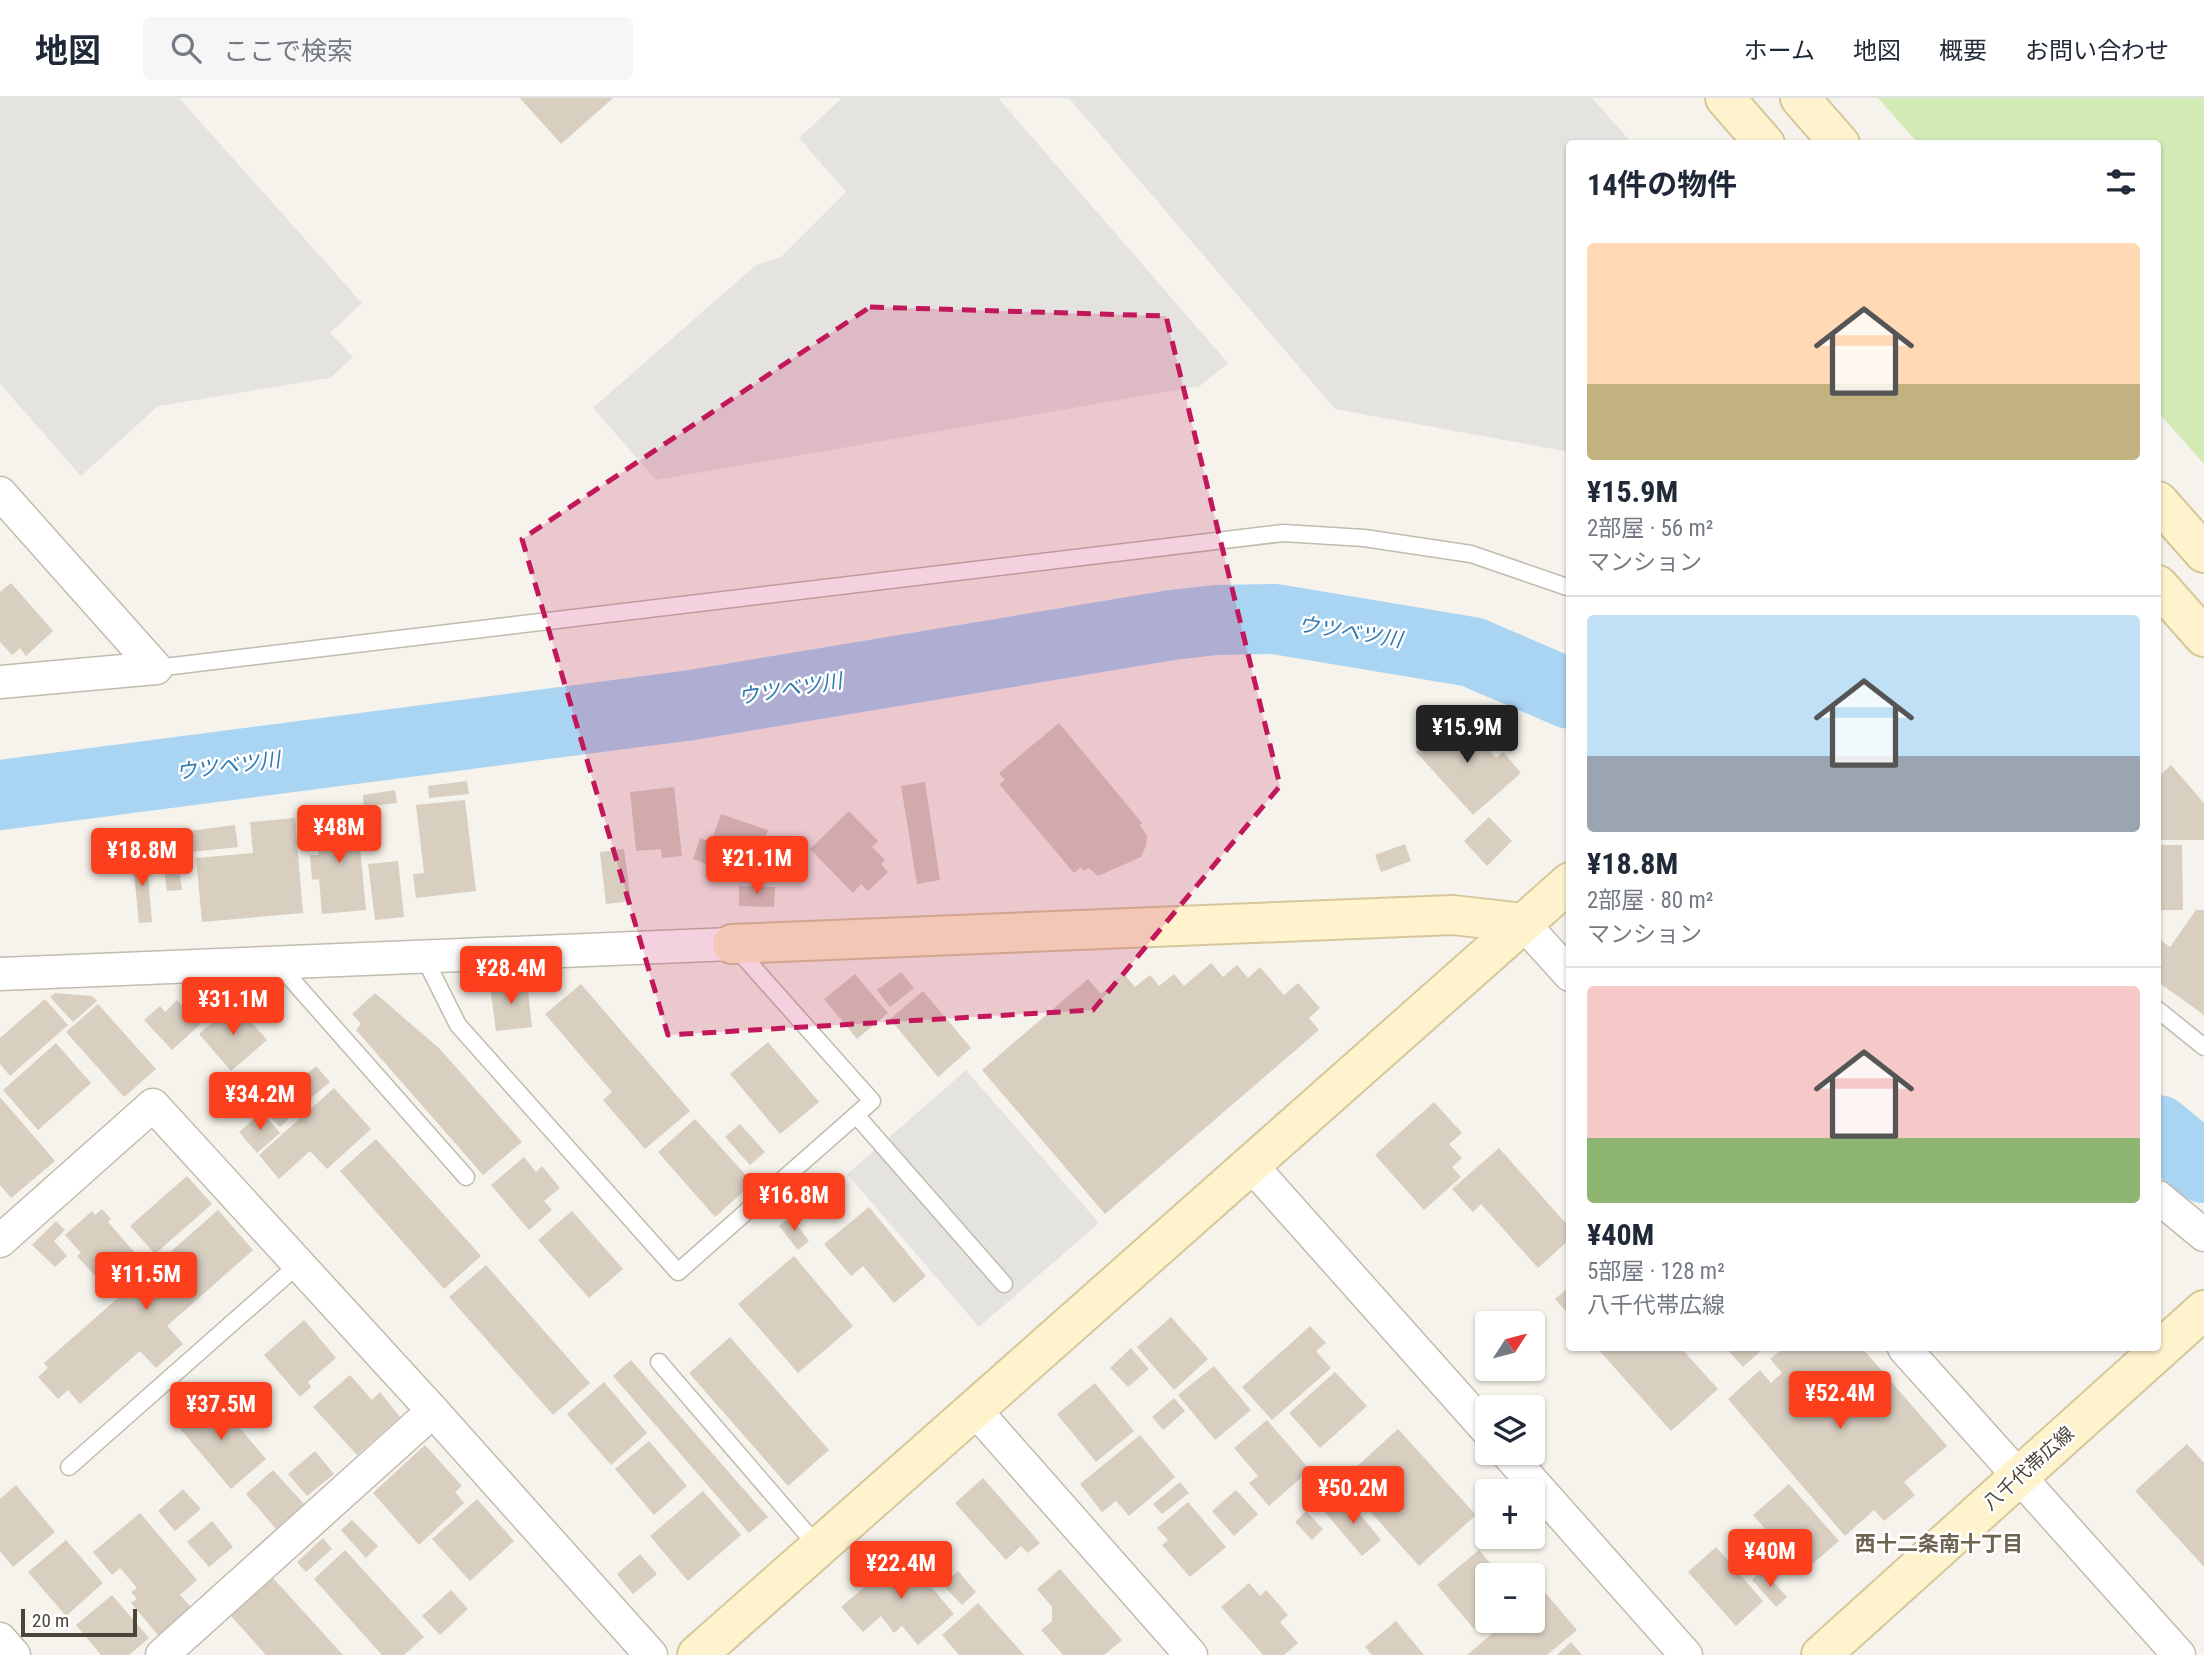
<!DOCTYPE html>
<html lang="ja">
<meta charset="utf-8">
<style>
:root{--surface:#fff;--page:#f6f6f7;--text:#1f2937;--muted:#747a83;--line:#e0e1e3;--accent:#fc3f1d}
body{margin:0;font-family:"Roboto Condensed","Noto Sans JP",sans-serif;background:var(--page);color:var(--text);height:100vh;display:flex;flex-direction:column;font-size:26px;white-space:nowrap}
*{box-sizing:border-box;margin:0}
p{font-size:23px;color:var(--muted)}
.icon{flex:none;width:38px;height:38px;fill:none;stroke:currentColor;stroke-width:2;stroke-linecap:round;stroke-linejoin:round}
.map{position:relative;flex:1;overflow:hidden}
.side{position:absolute;left:1566px;top:42px;width:595px;height:1211px;display:flex;flex-direction:column;background:var(--surface);border-radius:7px;box-shadow:0 2px 5px #0004}
.side>*{flex:none}
.needle{width:46px;rotate:54deg}
.fabs{position:absolute;left:1475px;top:1213px;display:grid;gap:14px}
.fabs a{display:grid;place-items:center;width:70px;height:70px;border-radius:7px;background:var(--surface);box-shadow:0 2px 5px #0004;font-size:35px}
.scale{position:absolute;left:21px;bottom:18px;width:116px;box-sizing:border-box;padding-left:7px;border:4px solid #4b4439;border-top:0;font-size:19px;line-height:24px;white-space:nowrap;color:#4b4439;-webkit-text-stroke:5px #fff;paint-order:stroke}
.price{position:absolute;translate:-50% -60px;padding:0 16px;border-radius:7px;background:var(--accent);color:#fff;font-size:23px;line-height:46px;filter:drop-shadow(0 2px 4px #0008)}
.price::after{content:'';position:absolute;left:50%;top:42px;width:21px;height:16px;margin-left:-10px;background:inherit;clip-path:polygon(0 0,100% 0,50% 100%)}
.price.selected{background:#222;color:#fff}
ul{padding:0;list-style:none}
li{display:grid;align-content:center;gap:14px;height:371px;padding:0 21px}
li+li{border-top:2px solid var(--line)}
li span{display:grid;place-items:center;height:217px;border-radius:7px;color:#555}
li>.icon{margin-inline-start:auto}
span .icon{width:126px;height:126px;fill:#fffc;stroke-width:1}
li b{font-size:30px}
h2{display:flex;justify-content:space-between;align-items:center;height:84px;padding:0 21px;font-size:30px}
header{display:flex;align-items:center;gap:42px;box-sizing:border-box;height:98px;padding:0 35px;background:var(--surface);border-bottom:2px solid var(--line)}
header strong{font-size:33px}
nav{display:flex;gap:38px;margin-inline-start:auto;font-size:24px}
.search{width:490px;height:63px;background:var(--page);display:flex;align-items:center;gap:18px;box-sizing:border-box;padding:0 24px;border-radius:7px;color:var(--muted);font-size:26px}
.map>svg:first-child{display:block}
.green{fill:#d2eab5}
.parking{fill:#e5e3e0}
.lines{fill:none;stroke-linecap:round;stroke-linejoin:round}
.river{stroke:#a9d4f2;stroke-width:70}
.building{fill:#d8cfc1}
.lane-casing{stroke:#c2bbae;stroke-width:19}
.street-casing{stroke:#c2bbae;stroke-width:35}
.secondary-casing{stroke:#d6c79b;stroke-width:42}
.lane{stroke:#fff;stroke-width:16}
.street{stroke:#fff;stroke-width:32}
.secondary{stroke:#fff3cd;stroke-width:38}
.marked{fill:#c2185b;fill-opacity:0.2;stroke:#c2185b;stroke-width:5;stroke-dasharray:14 9;stroke-linejoin:round}
.labels{text-anchor:middle;stroke-width:5;stroke-linejoin:round;paint-order:stroke}
.street-label{font-size:19px;fill:#4b4439;stroke:#fff}
.water-label{font-size:21px;font-style:italic;fill:#2e7ab2;stroke:#fff}
.neighbourhood-label{font-size:21px;font-weight:bold;fill:#6e6250;stroke:#fff}
</style>
<header>
<strong>地図</strong>
<div class="search"><svg class="icon" aria-label="search" viewBox="0 0 24 24"><circle cx="10" cy="10" r="6"/><path d="M15 15l6 6"/></svg>ここで検索</div>
<nav><a>ホーム</a><a>地図</a><a>概要</a><a>お問い合わせ</a></nav>
</header>
<div class="map">
<svg width="2204" height="1557" viewBox="0 0 2204 1557">
<rect width="100%" height="100%" fill="#f6f3ec"/>
<path class="green" d="M 1878,0 L 2204,0 L 2204,366 L 2158,314 L 2158,46 L 1918,45 Z"/>
<g class="parking">
<path d="M 0,0 L 179,0 L 362,205 L 330,235 L 353,259 L 330,280 L 158,308 L 81,378 L 0,286 Z"/>
<path d="M 842,0 L 998,0 L 1228,265 L 1200,288 L 656,382 L 593,310 L 756,167 L 781,159 L 846,94 L 799,40 Z"/>
<path d="M 1069,0 L 1592,0 L 1632,45 L 1570,46 L 1570,354 L 1335,311 Z"/>
<path d="M 966,972 L 1099,1125 L 979,1229 L 847,1076 Z"/>
</g>
<g class="lines">
<g class="river">
<path d="M 0,697 L 692,607 L 1172,527 L 1216,522 L 1275,521 L 1472,554 L 1570,596"/>
<path d="M 2158,1032 L 2204,1070"/>
</g>
</g>
<g class="building">
<path d="M 520,0 L 613,0 L 561,46 Z"/>
<path d="M 11,485 L 53,533 L 26,558 L 20,550 L 12,557 L 0,544 L 0,494 Z"/>
<path d="M 1457,617 L 1496,660 L 1503,654 L 1521,675 L 1473,717 L 1416,654 Z"/>
<path d="M 1059,625 L 1142,725 L 1140,727 L 1147,738 L 1146,748 L 1141,759 L 1098,778 L 1089,770 L 1084,773 L 1081,769 L 1074,775 L 999,686 L 1005,682 L 999,675 Z"/>
<path d="M 2171,667 L 2204,705 L 2204,742 L 2158,742 L 2158,679 Z"/>
<path d="M 467,683 L 469,696 L 429,700 L 428,688 Z"/>
<path d="M 925,684 L 940,782 L 917,786 L 901,688 Z"/>
<path d="M 674,689 L 682,758 L 662,760 L 661,751 L 636,753 L 630,694 Z"/>
<path d="M 395,692 L 397,705 L 364,709 L 363,697 Z"/>
<path d="M 465,702 L 476,793 L 416,800 L 413,776 L 424,775 L 416,707 Z"/>
<path d="M 849,713 L 878,743 L 872,749 L 885,762 L 881,766 L 888,774 L 868,793 L 861,786 L 853,795 L 810,751 Z"/>
<path d="M 721,716 L 768,732 L 751,782 L 693,761 L 700,740 L 711,744 Z"/>
<path d="M 357,717 L 366,812 L 322,816 L 319,781 L 312,782 L 310,757 L 319,757 L 315,720 Z"/>
<path d="M 1489,719 L 1512,743 L 1487,768 L 1464,743 Z"/>
<path d="M 295,720 L 303,815 L 202,824 L 196,760 L 253,755 L 250,724 Z"/>
<path d="M 235,727 L 238,749 L 191,754 L 189,733 Z"/>
<path d="M 1405,746 L 1411,763 L 1381,774 L 1375,757 Z"/>
<path d="M 2158,747 L 2182,747 L 2183,812 L 2158,812 Z"/>
<path d="M 176,749 L 182,792 L 167,793 L 161,751 Z"/>
<path d="M 624,751 L 631,803 L 606,806 L 600,754 Z"/>
<path d="M 146,755 L 152,824 L 139,825 L 132,756 Z"/>
<path d="M 398,763 L 404,819 L 375,822 L 368,766 Z"/>
<path d="M 739,788 L 775,789 L 774,809 L 739,808 Z"/>
<path d="M 2196,812 L 2204,812 L 2204,917 L 2158,884 L 2158,840 L 2170,849 Z"/>
<path d="M 1211,865 L 1223,879 L 1237,867 L 1248,880 L 1260,869 L 1284,897 L 1298,885 L 1320,910 L 1309,920 L 1319,932 L 1105,1116 L 982,972 L 1088,881 L 1101,896 L 1124,876 L 1135,889 L 1150,877 L 1159,888 L 1174,876 L 1184,888 Z"/>
<path d="M 901,874 L 914,890 L 890,909 L 877,892 Z"/>
<path d="M 855,876 L 888,915 L 857,941 L 824,901 Z"/>
<path d="M 527,884 L 532,929 L 496,933 L 490,888 Z"/>
<path d="M 581,886 L 690,1013 L 645,1051 L 603,1002 L 612,994 L 545,916 Z"/>
<path d="M 923,893 L 971,950 L 938,979 L 890,921 Z"/>
<path d="M 55,895 L 92,898 L 97,903 L 73,924 L 50,899 Z"/>
<path d="M 375,895 L 440,951 L 522,1044 L 483,1077 L 356,932 L 361,926 L 352,916 Z"/>
<path d="M 209,900 L 218,910 L 172,952 L 144,922 L 160,908 L 165,914 L 177,902 L 185,911 L 196,901 L 201,908 Z"/>
<path d="M 45,901 L 68,927 L 10,978 L 0,966 L 0,940 Z"/>
<path d="M 235,905 L 267,942 L 231,973 L 199,936 Z"/>
<path d="M 98,906 L 156,971 L 124,999 L 66,934 Z"/>
<path d="M 768,944 L 819,1004 L 780,1036 L 730,976 Z"/>
<path d="M 56,945 L 91,985 L 38,1032 L 3,992 Z"/>
<path d="M 316,968 L 330,984 L 303,1007 L 290,991 Z"/>
<path d="M 334,990 L 371,1031 L 327,1071 L 310,1053 L 279,1081 L 259,1057 Z"/>
<path d="M 0,999 L 55,1063 L 11,1100 L 0,1087 Z"/>
<path d="M 291,1000 L 300,1010 L 280,1029 L 270,1018 Z"/>
<path d="M 1434,1004 L 1462,1035 L 1449,1046 L 1462,1060 L 1452,1069 L 1461,1079 L 1424,1112 L 1375,1057 Z"/>
<path d="M 262,1014 L 280,1035 L 257,1055 L 239,1034 Z"/>
<path d="M 695,1021 L 753,1085 L 715,1119 L 658,1054 Z"/>
<path d="M 740,1026 L 765,1054 L 750,1067 L 725,1039 Z"/>
<path d="M 376,1041 L 481,1158 L 444,1191 L 340,1073 Z"/>
<path d="M 1499,1050 L 1570,1130 L 1570,1141 L 1538,1170 L 1481,1106 L 1473,1114 L 1452,1091 Z"/>
<path d="M 524,1059 L 536,1074 L 542,1068 L 560,1090 L 544,1103 L 552,1112 L 529,1132 L 491,1087 Z"/>
<path d="M 187,1078 L 212,1106 L 155,1156 L 130,1128 Z"/>
<path d="M 869,1109 L 926,1178 L 894,1205 L 863,1168 L 851,1178 L 824,1146 Z"/>
<path d="M 102,1111 L 111,1121 L 108,1124 L 143,1164 L 113,1191 L 100,1177 L 97,1180 L 77,1158 L 81,1155 L 65,1137 L 92,1113 L 95,1117 Z"/>
<path d="M 218,1112 L 253,1152 L 167,1228 L 183,1246 L 156,1270 L 140,1253 L 80,1306 L 68,1292 L 58,1301 L 38,1279 L 48,1270 L 44,1265 Z"/>
<path d="M 572,1113 L 623,1171 L 589,1200 L 538,1142 Z"/>
<path d="M 790,1119 L 809,1143 L 798,1152 L 779,1128 Z"/>
<path d="M 56,1123 L 65,1132 L 54,1143 L 67,1158 L 55,1169 L 32,1147 Z"/>
<path d="M 794,1158 L 853,1228 L 798,1275 L 738,1206 Z"/>
<path d="M 486,1167 L 590,1285 L 553,1317 L 449,1199 Z"/>
<path d="M 1570,1188 L 1570,1218 L 1555,1201 Z"/>
<path d="M 1171,1219 L 1208,1261 L 1174,1292 L 1137,1249 Z"/>
<path d="M 304,1222 L 336,1260 L 308,1284 L 311,1289 L 300,1299 L 264,1257 Z"/>
<path d="M 1310,1228 L 1326,1245 L 1316,1253 L 1331,1270 L 1272,1322 L 1242,1289 Z"/>
<path d="M 730,1239 L 829,1352 L 788,1388 L 689,1275 Z"/>
<path d="M 1131,1250 L 1149,1271 L 1128,1289 L 1110,1270 Z"/>
<path d="M 1597,1250 L 1681,1250 L 1718,1291 L 1671,1333 Z"/>
<path d="M 1726,1250 L 1764,1250 L 1743,1269 Z"/>
<path d="M 1783,1250 L 1862,1250 L 1947,1348 L 1904,1384 L 1915,1397 L 1884,1423 L 1874,1412 L 1845,1438 L 1728,1301 L 1760,1272 L 1771,1285 L 1782,1275 L 1770,1261 Z"/>
<path d="M 631,1262 L 768,1419 L 749,1435 L 613,1278 Z"/>
<path d="M 1214,1268 L 1251,1312 L 1215,1342 L 1178,1297 Z"/>
<path d="M 1335,1274 L 1367,1308 L 1320,1350 L 1289,1315 Z"/>
<path d="M 350,1277 L 372,1302 L 380,1294 L 400,1319 L 357,1357 L 313,1309 Z"/>
<path d="M 604,1284 L 647,1335 L 611,1367 L 567,1316 Z"/>
<path d="M 1095,1285 L 1134,1333 L 1096,1364 L 1057,1316 Z"/>
<path d="M 211,1296 L 266,1361 L 231,1391 L 176,1326 Z"/>
<path d="M 1174,1300 L 1185,1313 L 1163,1332 L 1152,1319 Z"/>
<path d="M 1267,1322 L 1310,1372 L 1269,1408 L 1249,1385 L 1258,1378 L 1234,1350 Z"/>
<path d="M 1398,1331 L 1476,1417 L 1419,1468 L 1342,1382 Z"/>
<path d="M 1140,1337 L 1175,1379 L 1129,1418 L 1116,1403 L 1102,1414 L 1080,1386 Z"/>
<path d="M 649,1343 L 687,1388 L 654,1417 L 615,1371 Z"/>
<path d="M 2187,1346 L 2204,1365 L 2204,1469 L 2135,1393 Z"/>
<path d="M 425,1347 L 462,1388 L 455,1394 L 464,1405 L 419,1447 L 373,1395 Z"/>
<path d="M 315,1353 L 334,1376 L 307,1398 L 288,1376 Z"/>
<path d="M 273,1372 L 304,1406 L 276,1431 L 246,1396 Z"/>
<path d="M 983,1380 L 1040,1445 L 1028,1455 L 1021,1448 L 1006,1462 L 955,1405 Z"/>
<path d="M 1180,1384 L 1189,1395 L 1162,1416 L 1153,1406 Z"/>
<path d="M 1789,1386 L 1839,1443 L 1803,1474 L 1753,1417 Z"/>
<path d="M 16,1387 L 55,1434 L 13,1469 L 0,1453 L 0,1401 Z"/>
<path d="M 183,1391 L 201,1411 L 175,1433 L 158,1413 Z"/>
<path d="M 1236,1392 L 1258,1416 L 1234,1438 L 1212,1413 Z"/>
<path d="M 703,1393 L 741,1437 L 688,1483 L 650,1438 Z"/>
<path d="M 1344,1397 L 1381,1442 L 1362,1458 L 1325,1414 Z"/>
<path d="M 477,1401 L 514,1443 L 470,1483 L 432,1441 Z"/>
<path d="M 1188,1404 L 1226,1449 L 1190,1479 L 1162,1447 L 1168,1442 L 1157,1430 Z"/>
<path d="M 1306,1413 L 1323,1431 L 1312,1442 L 1295,1424 Z"/>
<path d="M 140,1415 L 197,1482 L 180,1497 L 191,1509 L 158,1537 L 131,1505 L 137,1501 L 131,1494 L 137,1490 L 120,1470 L 112,1477 L 93,1454 Z"/>
<path d="M 352,1422 L 378,1448 L 366,1460 L 341,1432 Z"/>
<path d="M 212,1423 L 233,1449 L 209,1469 L 187,1444 Z"/>
<path d="M 323,1440 L 332,1451 L 306,1474 L 297,1464 Z"/>
<path d="M 66,1442 L 103,1485 L 66,1518 L 28,1474 Z"/>
<path d="M 933,1443 L 952,1465 L 938,1477 L 919,1456 Z"/>
<path d="M 1716,1449 L 1763,1503 L 1736,1528 L 1688,1474 Z"/>
<path d="M 345,1452 L 424,1539 L 404,1557 L 382,1557 L 314,1481 Z"/>
<path d="M 1479,1452 L 1500,1477 L 1488,1477 L 1488,1519 L 1474,1531 L 1437,1487 Z"/>
<path d="M 640,1456 L 657,1476 L 633,1496 L 617,1476 Z"/>
<path d="M 916,1456 L 934,1479 L 928,1485 L 954,1516 L 918,1547 L 902,1528 L 894,1535 L 881,1518 L 863,1534 L 841,1509 L 894,1464 L 899,1470 Z"/>
<path d="M 1060,1471 L 1122,1542 L 1104,1557 L 1063,1557 L 1041,1532 L 1052,1523 L 1052,1509 L 1037,1491 Z"/>
<path d="M 1763,1472 L 1787,1499 L 1776,1509 L 1752,1482 Z"/>
<path d="M 958,1473 L 976,1494 L 962,1507 L 943,1487 Z"/>
<path d="M 273,1480 L 343,1557 L 266,1557 L 231,1518 Z"/>
<path d="M 1249,1485 L 1260,1498 L 1266,1492 L 1288,1517 L 1280,1524 L 1298,1545 L 1284,1557 L 1263,1557 L 1221,1509 Z"/>
<path d="M 451,1492 L 468,1511 L 440,1537 L 422,1518 Z"/>
<path d="M 1543,1492 L 1577,1532 L 1547,1557 L 1467,1557 L 1508,1522 L 1533,1522 L 1533,1501 Z"/>
<path d="M 112,1497 L 149,1540 L 129,1557 L 101,1557 L 76,1527 Z"/>
<path d="M 978,1505 L 1024,1557 L 959,1557 L 942,1537 Z"/>
<path d="M 1396,1523 L 1424,1557 L 1372,1557 L 1365,1549 Z"/>
<path d="M 1571,1544 L 1582,1557 L 1557,1557 Z"/>
</g>
<g class="lines">
<g class="lane-casing">
<g id="lane">
<path d="M 156,570 L 1283,435 L 1364,440 L 1471,456 L 1570,490"/>
<path d="M 424,859 L 458,927 L 678,1174 L 872,1003 L 735,849"/>
<path d="M 278,866 L 466,1079"/>
<path d="M 2158,912 L 2204,949"/>
<path d="M 856,1017 L 1004,1186"/>
<path d="M 659,1264 L 819,1450"/>
<path d="M 69,1369 L 299,1166"/>
</g>
</g>
<g class="street-casing">
<g id="street">
<path d="M 0,395 L 156,570"/>
<path d="M 0,584 L 156,570"/>
<path d="M 1523,825 L 1570,877"/>
<path d="M 0,876 L 732,846"/>
<path d="M 1252,1068 L 1488,1333"/>
<path d="M 2158,1099 L 2204,1137"/>
<path d="M 0,1143 L 153,1007 L 433,1313 L 651,1557"/>
<path d="M 1904,1250 L 2179,1557"/>
<path d="M 975,1312 L 1191,1557"/>
<path d="M 1506,1354 L 1686,1557"/>
<path d="M 0,1541 L 14,1557"/>
<path d="M 162,1557 L 433,1313"/>
</g>
</g>
<g class="secondary-casing">
<g id="secondary">
<path d="M 1725,0 L 1765,46"/>
<path d="M 1800,0 L 1840,46"/>
<path d="M 2158,403 L 2204,455"/>
<path d="M 2158,487 L 2204,539"/>
<path d="M 732,846 L 1453,817 L 1523,825"/>
<path d="M 697,1557 L 1570,784"/>
<path d="M 1821,1557 L 2204,1212"/>
</g>
</g>
<use href="#lane" class="lane"/>
<use href="#street" class="street"/>
<use href="#secondary" class="secondary"/>
</g>
<path class="marked" d="M 870,209 L 1166,218 L 1280,688 L 1093,912 L 668,937 L 522,441 Z"/>
<g class="labels">
<g class="street-label">
<text transform="translate(2028 1370) rotate(-42)" y="7">八千代帯広線</text>
</g>
<g class="water-label">
<text transform="translate(1350 534) rotate(9)" y="7">ウツベツ川</text>
<text transform="translate(790 591) rotate(-9)" y="7">ウツベツ川</text>
<text transform="translate(228 668) rotate(-7)" y="7">ウツベツ川</text>
</g>
<g class="neighbourhood-label">
<text x="1939" y="1453">西十二条南十丁目</text>
</g>
</g>
</svg>
<div class="fabs">
<a><svg class="needle" viewBox="-14 -14 28 28"><path d="M0-13l5 13h-10z" fill="#e53935"/><path d="M0 13l5-13h-10z" fill="#747a83"/></svg></a>
<a><svg class="icon" aria-label="layers" viewBox="0 0 24 24"><path d="M12 4l9 5-9 5-9-5zM3 14l9 5 9-5"/></svg></a>
<a>+</a>
<a>−</a>
</div>
<div class="scale">20 m</div>
<b class="price selected" style="left:1467px;top:667px">¥15.9M</b>
<b class="price" style="left:339px;top:767px">¥48M</b>
<b class="price" style="left:142px;top:790px">¥18.8M</b>
<b class="price" style="left:757px;top:798px">¥21.1M</b>
<b class="price" style="left:511px;top:908px">¥28.4M</b>
<b class="price" style="left:233px;top:939px">¥31.1M</b>
<b class="price" style="left:260px;top:1034px">¥34.2M</b>
<b class="price" style="left:794px;top:1135px">¥16.8M</b>
<b class="price" style="left:146px;top:1214px">¥11.5M</b>
<b class="price" style="left:1840px;top:1333px">¥52.4M</b>
<b class="price" style="left:221px;top:1344px">¥37.5M</b>
<b class="price" style="left:1353px;top:1428px">¥50.2M</b>
<b class="price" style="left:1770px;top:1491px">¥40M</b>
<b class="price" style="left:901px;top:1503px">¥22.4M</b>
<section class="side">
<h2>14件の物件<svg class="icon" aria-label="filters" viewBox="0 0 24 24"><path d="M4 7h16M4 17h16"/><circle cx="9" cy="7" r="2"/><circle cx="15" cy="17" r="2"/></svg></h2>
<ul>
<li><span style="background:linear-gradient(#ffd9b3 65%,#c2b280 0)"><svg class="icon" aria-label="home" viewBox="0 0 24 24"><path d="M3 11l9-7 9 7M6 9v11h12V9"/></svg></span><div><b>¥15.9M</b><p>2部屋 · 56 m²</p><p>マンション</p></div></li>
<li><span style="background:linear-gradient(#bfe0f5 65%,#9aa5b1 0)"><svg class="icon" aria-label="home" viewBox="0 0 24 24"><path d="M3 11l9-7 9 7M6 9v11h12V9"/></svg></span><div><b>¥18.8M</b><p>2部屋 · 80 m²</p><p>マンション</p></div></li>
<li><span style="background:linear-gradient(#f6c9c9 70%,#8fb573 0)"><svg class="icon" aria-label="home" viewBox="0 0 24 24"><path d="M3 11l9-7 9 7M6 9v11h12V9"/></svg></span><div><b>¥40M</b><p>5部屋 · 128 m²</p><p>八千代帯広線</p></div></li>
</ul>
</section>
</div>
